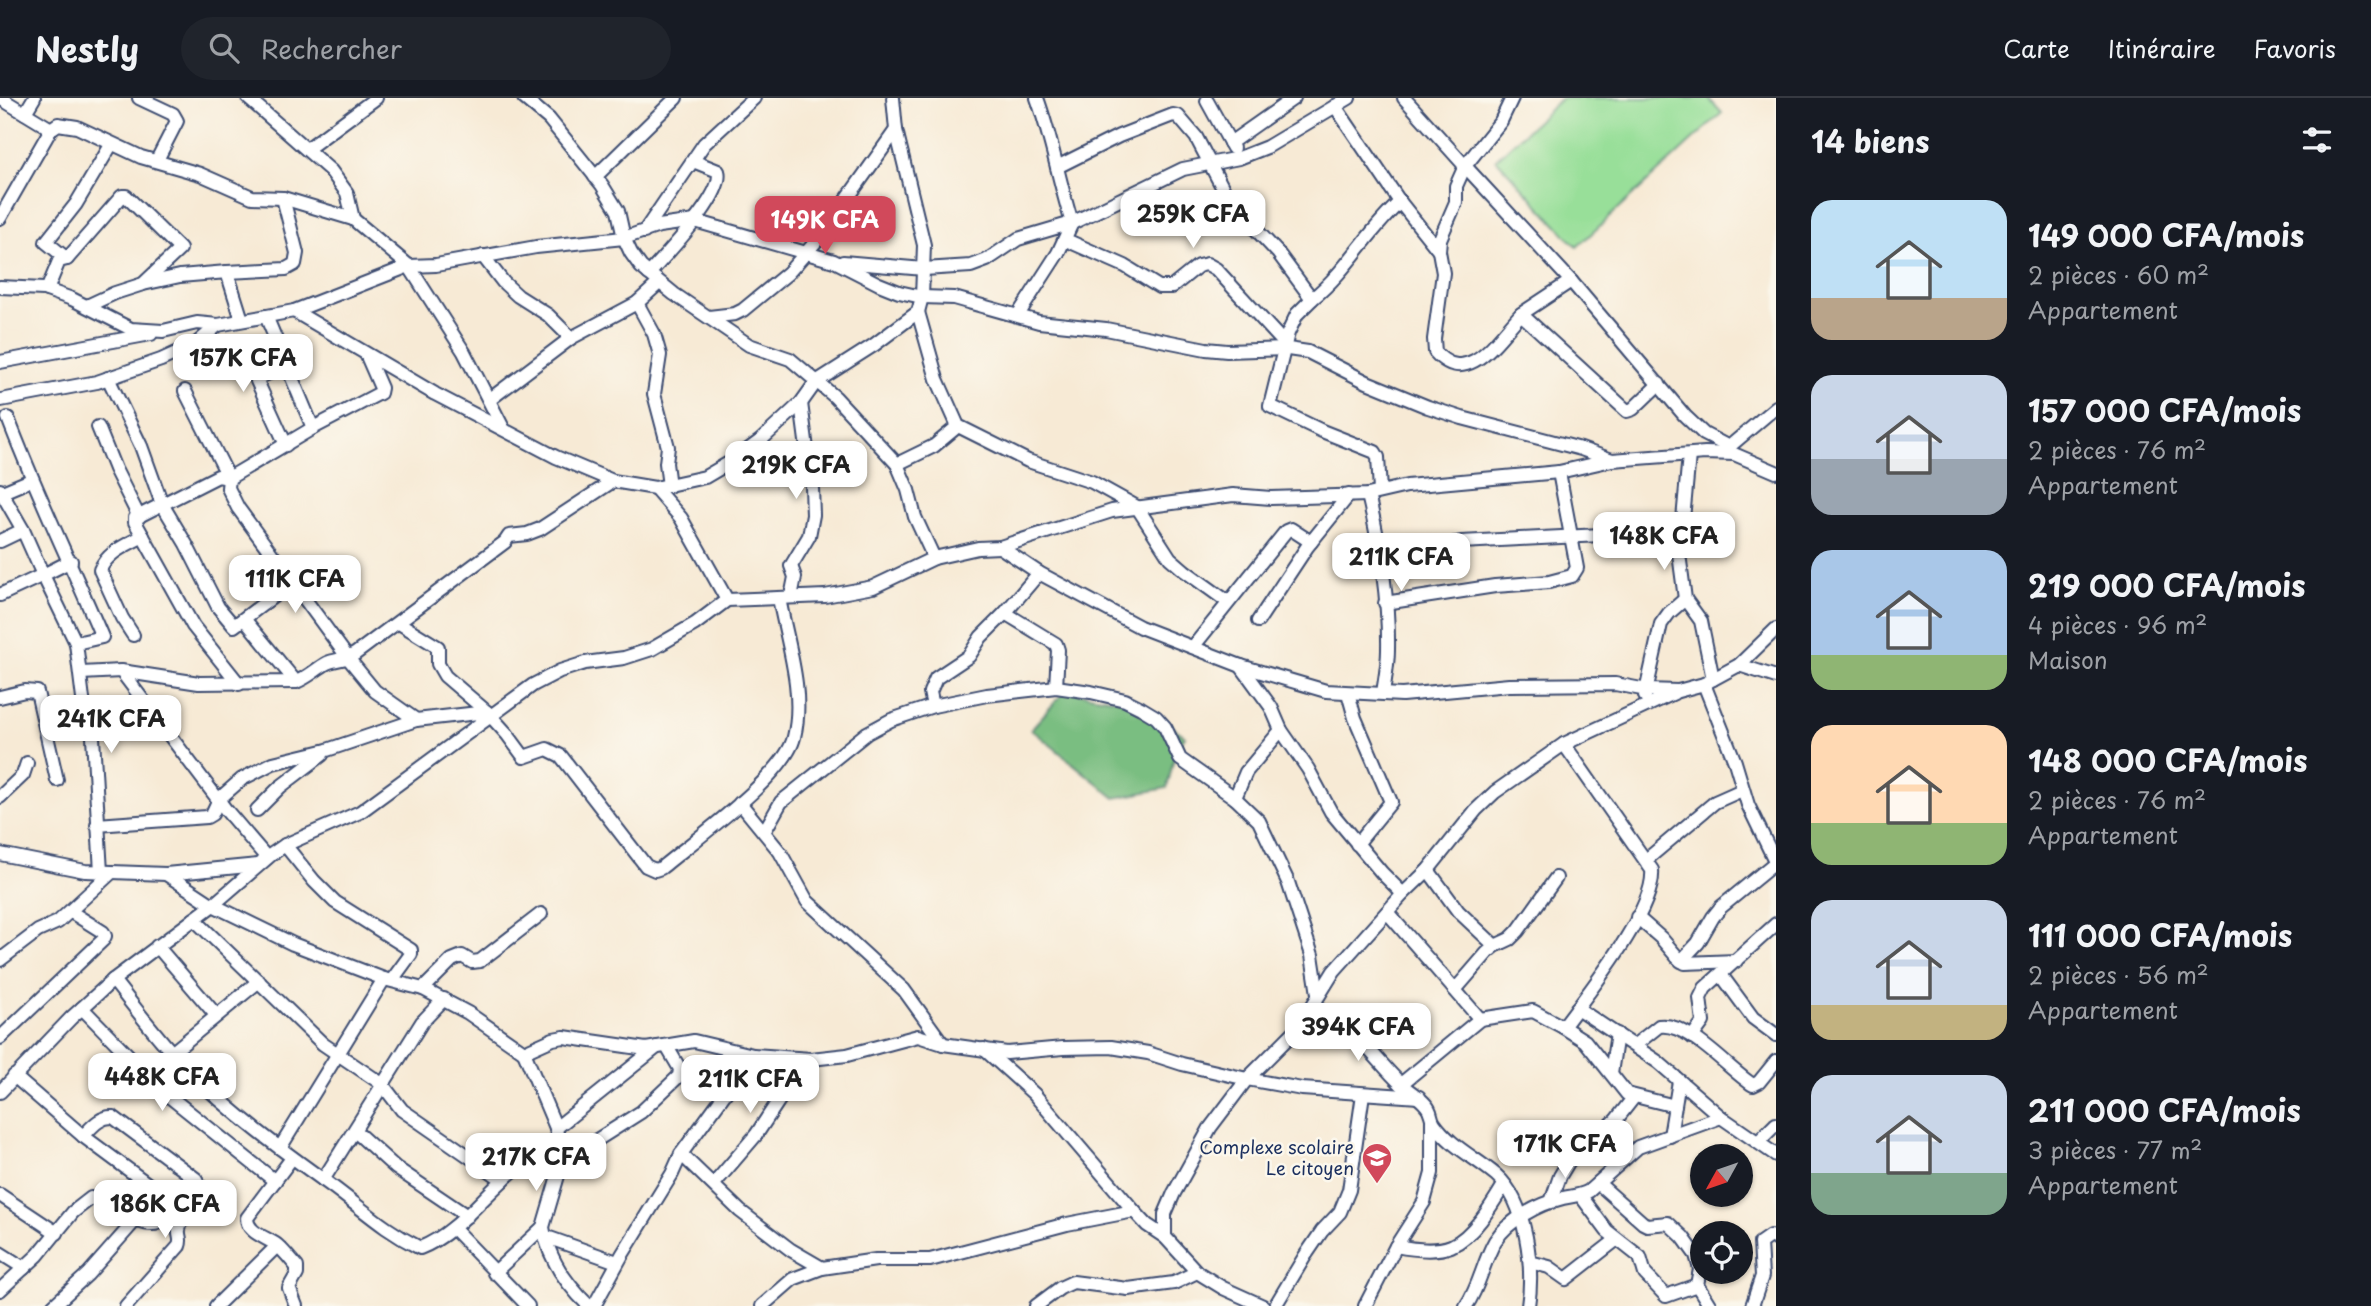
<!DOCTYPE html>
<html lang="fr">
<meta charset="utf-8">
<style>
:root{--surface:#171b24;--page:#20242c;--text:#f1f3f6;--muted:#9ea1a6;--line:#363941;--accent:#d1495b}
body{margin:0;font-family:"Playpen Sans",sans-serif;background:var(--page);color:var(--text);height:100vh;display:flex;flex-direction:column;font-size:26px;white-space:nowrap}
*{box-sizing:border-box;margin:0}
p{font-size:23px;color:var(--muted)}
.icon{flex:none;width:38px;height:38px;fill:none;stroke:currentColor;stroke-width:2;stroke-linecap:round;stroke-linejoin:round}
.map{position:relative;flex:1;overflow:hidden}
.panel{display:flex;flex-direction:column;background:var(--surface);width:595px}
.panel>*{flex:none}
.needle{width:46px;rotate:230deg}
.tools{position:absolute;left:1690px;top:1046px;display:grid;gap:14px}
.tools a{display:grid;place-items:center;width:63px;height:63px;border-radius:50%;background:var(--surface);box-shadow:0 2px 5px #0004;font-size:35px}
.price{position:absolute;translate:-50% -60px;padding:0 16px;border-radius:14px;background:#fff;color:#222;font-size:23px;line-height:46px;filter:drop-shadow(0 2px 4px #0008)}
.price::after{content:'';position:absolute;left:50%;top:42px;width:21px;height:16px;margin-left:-10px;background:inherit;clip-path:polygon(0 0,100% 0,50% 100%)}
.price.current{background:var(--accent);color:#fff}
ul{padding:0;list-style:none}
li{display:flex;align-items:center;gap:21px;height:175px;padding:0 35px}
li span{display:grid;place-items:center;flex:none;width:196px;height:140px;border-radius:21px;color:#555}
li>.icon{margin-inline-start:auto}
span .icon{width:84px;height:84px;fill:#fffc;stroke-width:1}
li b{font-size:30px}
h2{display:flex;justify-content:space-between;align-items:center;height:84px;padding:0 35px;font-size:30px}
header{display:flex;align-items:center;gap:42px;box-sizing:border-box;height:98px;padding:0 35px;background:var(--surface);border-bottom:2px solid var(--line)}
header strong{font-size:33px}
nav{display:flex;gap:38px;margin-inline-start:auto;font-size:24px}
.search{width:490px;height:63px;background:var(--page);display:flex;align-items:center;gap:18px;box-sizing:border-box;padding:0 24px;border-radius:38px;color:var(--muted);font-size:26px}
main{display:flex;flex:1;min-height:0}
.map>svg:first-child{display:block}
.green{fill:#98df99;stroke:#5a877c;stroke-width:2}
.forest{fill:#7abe81;stroke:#4a7670;stroke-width:2}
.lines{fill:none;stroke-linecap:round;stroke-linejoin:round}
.street-casing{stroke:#3c4b70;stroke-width:16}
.street{stroke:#fff;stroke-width:12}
.labels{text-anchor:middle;stroke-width:5;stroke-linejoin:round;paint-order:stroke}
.poi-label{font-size:18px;fill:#1b2f5e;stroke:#fbf7ec;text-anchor:end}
</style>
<header>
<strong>Nestly</strong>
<div class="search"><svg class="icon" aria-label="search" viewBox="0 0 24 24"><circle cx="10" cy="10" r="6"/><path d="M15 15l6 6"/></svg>Rechercher</div>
<nav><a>Carte</a><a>Itinéraire</a><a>Favoris</a></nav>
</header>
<main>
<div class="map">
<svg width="1776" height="1208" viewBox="0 0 1776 1208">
<rect width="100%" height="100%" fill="#fbf7ec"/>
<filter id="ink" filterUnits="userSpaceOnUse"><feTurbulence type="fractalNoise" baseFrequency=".0143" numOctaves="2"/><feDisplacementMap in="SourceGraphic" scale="14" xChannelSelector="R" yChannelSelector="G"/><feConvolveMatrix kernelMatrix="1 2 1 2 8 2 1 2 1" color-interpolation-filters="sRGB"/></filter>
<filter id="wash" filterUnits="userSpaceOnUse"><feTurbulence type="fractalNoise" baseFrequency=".00686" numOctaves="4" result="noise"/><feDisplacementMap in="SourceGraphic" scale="28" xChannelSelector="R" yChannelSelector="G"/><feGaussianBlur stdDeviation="1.57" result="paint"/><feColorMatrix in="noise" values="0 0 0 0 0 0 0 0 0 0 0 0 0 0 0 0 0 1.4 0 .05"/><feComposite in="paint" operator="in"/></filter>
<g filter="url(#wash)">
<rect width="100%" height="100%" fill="#f7ead5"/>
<path class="green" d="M 1562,0 L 1708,0 L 1722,15 L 1577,149 L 1496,61 Z"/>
<path class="forest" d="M 1065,593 L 1139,605 L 1185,638 L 1176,652 L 1167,690 L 1115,700 L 1031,631 Z"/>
</g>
<g filter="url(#ink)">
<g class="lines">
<g class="street-casing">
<g id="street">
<path d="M 0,0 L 51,31"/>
<path d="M 139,0 L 173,16 L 177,23 L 157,62"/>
<path d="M 248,0 L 331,73 L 347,95 L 353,121"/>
<path d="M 524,0 L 549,21 L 602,87 L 618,113 L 624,140 L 631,155 L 641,169 L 674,196 L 749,247 L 790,261 L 835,299 L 897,366 L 908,392 L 915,419 L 934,460"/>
<path d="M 1404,0 L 1465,68 L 1456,88 L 1456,104 L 1440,141 L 1439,153 L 1443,175 L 1434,241 L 1435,254 C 1468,291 1498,240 1521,216"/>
<path d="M 1512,0 L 1501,23 L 1465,68 L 1571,183 L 1685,318 L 1704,336 L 1729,349"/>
<path d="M 1207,3 L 1233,50"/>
<path d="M 1335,8 L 1400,104 L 1439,153"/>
<path d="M 25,15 L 34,0"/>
<path d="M 1230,45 L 1294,0"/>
<path d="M 307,51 L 376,0"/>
<path d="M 1057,69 L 1119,38 L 1173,17 L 1178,18 L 1196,39 L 1230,104 L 1278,155 L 1312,201 L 1297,216 L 1288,235 L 1270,308 L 1322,333 L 1375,354 L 1378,359 L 1380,393"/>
<path d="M 595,79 L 676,0"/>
<path d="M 0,120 L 51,31 L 58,26 L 77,29 L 141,59 L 200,76 L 252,99 L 283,100 L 353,121 L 409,168 L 464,254 L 503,330"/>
<path d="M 644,134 L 704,46 L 754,0"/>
<path d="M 1066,142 L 1125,168 L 1159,189 L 1172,189 L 1198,168 L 1207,166 L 1216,171 L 1284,245"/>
<path d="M 483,158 L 503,184 L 518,198 L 548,217 L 571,240"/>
<path d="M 67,161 L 46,144 L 76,106 L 111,47"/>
<path d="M 843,164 L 924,171 L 971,168 L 987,162 L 1018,141 L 1072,125 L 1183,71 L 1239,60 L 1267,49 L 1349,0"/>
<path d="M 227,174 L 286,171 L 295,166 L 297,155 L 283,100"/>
<path d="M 649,176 C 665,157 726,96 718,73 L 693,63"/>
<path d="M 1571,183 L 1521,216 L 1627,313 L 1633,311 L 1659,286"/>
<path d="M 143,186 L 180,178 L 227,174 L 242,222"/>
<path d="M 0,189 L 44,191 L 72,201 L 131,231 L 163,233 L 197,225 L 218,227 L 294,213 L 409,168 L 436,167 L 536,149 L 624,140 L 659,128 L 695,123 L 834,163 L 879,186 L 899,194 L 922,199 L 954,200 L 1039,224 L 1106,231 L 1206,251 L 1227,253 L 1288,251 L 1308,254 L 1367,284 L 1428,309 L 1462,320 L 1581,351 L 1612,362"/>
<path d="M 47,192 L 59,163 L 67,161 L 122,98 L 126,98 L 180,151 L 143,186 L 115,195 L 87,208"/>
<path d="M 1312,201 C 1347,173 1367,134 1400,104"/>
<path d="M 637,205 L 654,236 L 660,257 L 654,296 L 668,349 L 666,365 L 669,388"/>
<path d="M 294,213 L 435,296 L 556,359 L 613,383 L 655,390 L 705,379 L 734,362 L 760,343 L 801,305 L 816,284 L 874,247 L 918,214 L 922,199 L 924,147 L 896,32 L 893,0"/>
<path d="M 918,214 L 937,281 L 958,328 L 1028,363 L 1092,384 L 1137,409 L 1170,460 L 1185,473 L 1228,504"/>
<path d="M 1018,217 L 1058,155 L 1072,125 C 1059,84 1052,41 1037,0"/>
<path d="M 266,218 L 313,330"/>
<path d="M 709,219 L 735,216 L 743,212 L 788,175 L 820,139 L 896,32"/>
<path d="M 0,264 L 151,236"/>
<path d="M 285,268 L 260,279 L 257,283 L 286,347"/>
<path d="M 108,280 L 141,348 L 162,406 L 186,446 L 218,509 L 234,528 L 291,485"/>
<path d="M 185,293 L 229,380 L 228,390 L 238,410 L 348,560 L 375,593 L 416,622"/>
<path d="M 1,302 L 97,284 L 161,262 L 196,246 L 218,227"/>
<path d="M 489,302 L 571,240 L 637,205 L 659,185"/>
<path d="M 8,320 C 36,394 71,466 102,539 L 76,545"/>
<path d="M 98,329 L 115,371 L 139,419"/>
<path d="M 1723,354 L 1776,309"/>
<path d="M 1689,357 L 1682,432 L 1678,448 L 1685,501 L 1701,523 L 1713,581"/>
<path d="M 897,366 L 934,348 L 958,328"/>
<path d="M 655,390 L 681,420 L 727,502"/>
<path d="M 0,392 L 23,432 L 43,477 L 71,463"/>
<path d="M 0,395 L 31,382"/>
<path d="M 1368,397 C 1380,447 1389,500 1388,552 C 1388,566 1385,581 1383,595"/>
<path d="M 0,443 L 23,432"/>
<path d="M 1000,449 L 1039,475 L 1140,529 L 1241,568 L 1326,593 L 1402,597 L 1509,587 L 1615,586 L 1647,592 L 1678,593 L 1704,586 L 1739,567 L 1776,531"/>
<path d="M 1380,461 L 1461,444 L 1621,436"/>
<path d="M 0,497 L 43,477 L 76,545 L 83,601 L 93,639 L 101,774"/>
<path d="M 791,499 L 795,479 L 791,468 L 809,438 L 813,417 L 812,389 L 801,305"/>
<path d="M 1385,505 L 1495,488 L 1549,484 L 1572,478 L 1577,470 L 1559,374"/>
<path d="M 1005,515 L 1039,475"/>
<path d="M 245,522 L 296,584"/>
<path d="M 1258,523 L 1307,449 L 1349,397"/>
<path d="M 399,525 L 438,549 L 438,566 L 445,578 L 487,614"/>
<path d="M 133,537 L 122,520 L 100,472 C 107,454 127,447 143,438"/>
<path d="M 1193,549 L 1286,433 L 1291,431 L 1311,444"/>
<path d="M 1739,567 L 1776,579"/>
<path d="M 1241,568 L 1271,609 L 1281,632 L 1308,671 L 1331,714 L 1382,775 L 1403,796"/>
<path d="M 121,573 L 226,712 L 267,760"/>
<path d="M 81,575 L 121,573 L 199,585 L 296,584 C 309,579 316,571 327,565 C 336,561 346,562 355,556 L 505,444 L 509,438 L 527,436 L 540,431 L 613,383"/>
<path d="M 239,586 L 193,528 L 135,424 L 135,420 L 218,378 L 229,380 L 313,330 L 380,295 L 381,290 L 367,258"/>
<path d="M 1704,586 L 1735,664 L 1748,707 L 1776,765"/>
<path d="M 1348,595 L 1355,620 L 1391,704 L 1357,746"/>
<path d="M 1645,598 L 1661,526 L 1669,515 L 1685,501"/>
<path d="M 0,599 L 25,593 L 37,594 L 57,682"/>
<path d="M 933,608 L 930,594 L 936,580 L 969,558 L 981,539 L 1005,515 L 1056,546 L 1058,552 L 1056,589"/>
<path d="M 1281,632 L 1246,674 L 1235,700 L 1259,723 L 1288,784 L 1312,857 L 1318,896"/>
<path d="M 0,699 L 23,677 L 27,665"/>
<path d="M 740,705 L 780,754 L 807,803 L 904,892 L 943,946"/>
<path d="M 257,712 L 280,689 L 322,657"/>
<path d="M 97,727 L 207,719 L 212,716 L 219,701 L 242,681 L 273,665 L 327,652 L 416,622 L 487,614 L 507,636 L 524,659 L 547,651 L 561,658 L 646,768 L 655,772 L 661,770 C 693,743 786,677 794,639 C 805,595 787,544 779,500"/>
<path d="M 764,734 L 781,704 L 867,635 L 891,622 L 933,608 L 987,597 L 1056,589 L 1091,594 L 1125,602 L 1141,610 L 1156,619 L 1165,629 L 1180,661 L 1235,700"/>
<path d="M 285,747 L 314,783 L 335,804 L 411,852 L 411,856 L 392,882"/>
<path d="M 0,756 L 85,773 L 166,776 L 213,807 L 293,846 L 384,881 L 423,891 L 468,915 L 524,954 L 553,941 L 564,939 L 646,951 L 694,943 L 753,957 L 811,961 L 847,957 L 918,938 L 943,946 L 1007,955 L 1063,950 L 1111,949 L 1148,955 L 1182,966 L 1247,981 L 1302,991 L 1419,999"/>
<path d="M 1646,762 L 1715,704 L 1742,692"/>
<path d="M 1428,772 L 1458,813 L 1495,848"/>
<path d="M 166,776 L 258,767"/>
<path d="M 1387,814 L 1480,921"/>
<path d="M 1637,819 L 1661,840 L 1678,860 L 1685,865 L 1736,863"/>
<path d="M 194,821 L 323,946 L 382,986 L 402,1012 L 503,1082"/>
<path d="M 157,848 L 216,917"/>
<path d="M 0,862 L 38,833 L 58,824 L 112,774"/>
<path d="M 1681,863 L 1698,845 L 1713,819 L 1721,809 L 1776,764"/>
<path d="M 1722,878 L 1753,920 L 1776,937"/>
<path d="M 113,882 C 137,912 160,944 188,972 C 231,1015 283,1053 333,1089 C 364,1112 384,1132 420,1150 C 453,1137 475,1108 501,1084 C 517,1068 538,1053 557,1040"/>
<path d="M 423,891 L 452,862 L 462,858 L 472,864 L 480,863 L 541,816"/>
<path d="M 1455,892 L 1487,855 L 1495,848 L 1510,841 L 1518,833 L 1556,780"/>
<path d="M 1314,907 C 1330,919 1347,930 1361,943 C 1375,957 1387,973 1401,986 C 1409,994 1419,998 1426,1007 C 1432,1013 1430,1019 1434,1025 C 1450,1048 1476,1060 1496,1077 C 1527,1104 1534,1170 1528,1208"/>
<path d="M 82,910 L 165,995 L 275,1083"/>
<path d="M 1577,910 L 1658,964 L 1721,1019 L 1776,1057"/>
<path d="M 1563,929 L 1585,943 L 1627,996 L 1675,1008"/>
<path d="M 1692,939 L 1703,924 L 1700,900 L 1705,890 L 1776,826"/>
<path d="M 0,940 L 103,842 L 105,838 L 103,834 L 71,814"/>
<path d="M 1635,947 L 1659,928 C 1688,923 1729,972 1753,987 L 1759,984 L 1776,963"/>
<path d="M 984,951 L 1034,996 L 1134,1113 L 1147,1127 L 1165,1139 L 1197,1174 L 1223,1190 L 1263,1208"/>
<path d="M 524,954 L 556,1030 L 562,1064 L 543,1129 C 548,1160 567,1187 589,1208"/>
<path d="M 1611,975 L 1617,936"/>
<path d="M 145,977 L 259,883"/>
<path d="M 14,978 L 83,1038 L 176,1107 L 186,1118"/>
<path d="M 1401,986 L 1480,921 L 1533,913 L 1563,929 C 1587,896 1656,812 1652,772 L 1564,646"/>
<path d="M 0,994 L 71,920 L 113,882 L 213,807 L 272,756 L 285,747 L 360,714 L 533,587 L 560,573 L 585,565 L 624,560 L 652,551 L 695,526 L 727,502 L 825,498 L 873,489 L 934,460 L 978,450 L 1000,449 L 1112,413 L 1233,397 L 1271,400 L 1368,397 L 1407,388 L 1559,374 L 1612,362 L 1705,355 L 1734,356 L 1776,374"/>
<path d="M 556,1030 L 657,949"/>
<path d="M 355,1033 L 396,1070 L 467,1118"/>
<path d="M 83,1038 C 91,1030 100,1018 113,1019 L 196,1081 C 212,1111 183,1108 179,1132 C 178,1138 182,1141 179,1148 L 126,1208"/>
<path d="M 1670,1038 L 1679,983"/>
<path d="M 1758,1044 L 1776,1026"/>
<path d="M 280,1050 L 384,881"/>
<path d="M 681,1056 L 740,1113 L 791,1152 L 822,1170"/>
<path d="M 292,1060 L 247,1120 C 247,1135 266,1139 277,1147 C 284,1153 291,1162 297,1169 L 297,1176 L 289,1190 L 296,1208"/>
<path d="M 562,1064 L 641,1014 L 679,978 L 680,971 L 667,949"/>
<path d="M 323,1082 L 422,924 L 444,901"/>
<path d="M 1598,1085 L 1643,1125 L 1647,1127 L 1668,1125 L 1683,1139 L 1696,1157 L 1700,1171 L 1697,1187 L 1710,1208"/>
<path d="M 714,1086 L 756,1037 L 806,961"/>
<path d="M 0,1097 L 57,1135"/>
<path d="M 1581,1098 L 1607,1133 L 1640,1159 L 1645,1176 L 1666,1198 L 1697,1187"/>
<path d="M 1551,1104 L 1560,1078 L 1569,1063 L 1616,1022 L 1634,999"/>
<path d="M 453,1130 L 528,1208"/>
<path d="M 544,1138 L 617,1164"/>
<path d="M 1165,1139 L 1165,1116 L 1174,1095 L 1210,1030 L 1247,981 L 1300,928 L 1334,873 L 1403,796 L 1428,772 L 1476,712 L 1495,694 L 1564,646 L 1674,595"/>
<path d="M 1396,1148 C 1411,1151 1436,1154 1451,1148 C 1473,1139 1492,1107 1504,1087"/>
<path d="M 0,1155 L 24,1170"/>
<path d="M 1530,1164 L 1549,1169 L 1566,1181 L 1616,1142"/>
<path d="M 494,1175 L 543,1129"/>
<path d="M 0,1192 L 38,1157 L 73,1114 L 91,1100"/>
<path d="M 53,1208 L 88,1176 L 133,1125 L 138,1123 C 160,1131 162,1123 176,1107"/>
<path d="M 216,1208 L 277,1148"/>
<path d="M 594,1208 L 622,1157 L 672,1076 L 681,1056 L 753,957"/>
<path d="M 762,1208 L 793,1181 L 822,1170 L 876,1162 L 930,1162 L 1067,1126 L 1134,1113"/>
<path d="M 1036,1208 L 1060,1190 L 1073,1184 L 1128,1191 L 1174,1185 L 1197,1174"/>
<path d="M 1275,1208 L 1305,1158 L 1322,1133 L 1340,1114 L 1349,1092 L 1363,996"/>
<path d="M 1365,1208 L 1396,1148 L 1424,1104 L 1432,1075 L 1432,1023"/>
<path d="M 1466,1208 C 1480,1188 1483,1164 1495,1143 C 1508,1122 1539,1106 1563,1100 C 1572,1098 1580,1098 1589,1093 L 1638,1049 L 1721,1019"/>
<path d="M 1752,1208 L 1762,1178 L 1760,1145 L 1770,1138 L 1776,1141"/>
</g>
</g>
<use href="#street" class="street"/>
</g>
</g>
<defs>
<g id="school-pin" transform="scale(1.575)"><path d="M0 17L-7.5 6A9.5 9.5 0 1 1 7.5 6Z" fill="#d1495b" stroke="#fbf7ec"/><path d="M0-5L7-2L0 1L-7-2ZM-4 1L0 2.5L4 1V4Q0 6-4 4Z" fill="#fff"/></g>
</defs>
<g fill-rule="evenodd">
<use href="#school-pin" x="1377" y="1060"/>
</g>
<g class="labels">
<g class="poi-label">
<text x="1354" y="1056">Complexe scolaire<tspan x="1354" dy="21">Le citoyen</tspan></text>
</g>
</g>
</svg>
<div class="tools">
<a><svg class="needle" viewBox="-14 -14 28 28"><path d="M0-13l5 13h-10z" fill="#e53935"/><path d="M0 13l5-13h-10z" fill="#9ea1a6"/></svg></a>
<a><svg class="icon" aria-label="locate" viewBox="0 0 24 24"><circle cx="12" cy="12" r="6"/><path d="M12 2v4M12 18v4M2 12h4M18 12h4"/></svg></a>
</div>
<b class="price" style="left:1193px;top:152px">259K CFA</b>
<b class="price current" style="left:825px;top:158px">149K CFA</b>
<b class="price" style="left:243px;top:296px">157K CFA</b>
<b class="price" style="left:796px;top:403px">219K CFA</b>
<b class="price" style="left:1664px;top:474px">148K CFA</b>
<b class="price" style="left:1401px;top:495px">211K CFA</b>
<b class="price" style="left:295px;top:517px">111K CFA</b>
<b class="price" style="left:111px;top:657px">241K CFA</b>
<b class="price" style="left:1358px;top:965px">394K CFA</b>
<b class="price" style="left:162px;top:1015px">448K CFA</b>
<b class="price" style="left:750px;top:1017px">211K CFA</b>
<b class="price" style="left:1565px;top:1082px">171K CFA</b>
<b class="price" style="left:536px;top:1095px">217K CFA</b>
<b class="price" style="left:165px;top:1142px">186K CFA</b>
</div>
<section class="panel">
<h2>14 biens<svg class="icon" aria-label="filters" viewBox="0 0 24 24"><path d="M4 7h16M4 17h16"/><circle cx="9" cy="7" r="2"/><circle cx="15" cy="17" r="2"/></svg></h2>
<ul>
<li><span style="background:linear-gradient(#bfe0f5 70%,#b9a48a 0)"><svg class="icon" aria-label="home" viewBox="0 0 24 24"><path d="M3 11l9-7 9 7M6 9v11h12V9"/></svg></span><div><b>149 000 CFA/mois</b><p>2 pièces · 60 m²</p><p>Appartement</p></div></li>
<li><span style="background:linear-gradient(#c9d6e8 60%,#9aa5b1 0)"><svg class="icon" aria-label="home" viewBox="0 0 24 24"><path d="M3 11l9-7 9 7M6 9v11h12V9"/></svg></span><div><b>157 000 CFA/mois</b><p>2 pièces · 76 m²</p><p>Appartement</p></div></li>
<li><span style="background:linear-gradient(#a9c7e8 75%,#8fb573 0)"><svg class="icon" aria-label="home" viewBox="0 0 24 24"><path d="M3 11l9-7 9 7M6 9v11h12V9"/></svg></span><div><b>219 000 CFA/mois</b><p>4 pièces · 96 m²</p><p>Maison</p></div></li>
<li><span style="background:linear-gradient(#ffd9b3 70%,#8fb573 0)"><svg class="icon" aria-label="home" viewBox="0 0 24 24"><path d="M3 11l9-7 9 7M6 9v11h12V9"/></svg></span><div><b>148 000 CFA/mois</b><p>2 pièces · 76 m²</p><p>Appartement</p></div></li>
<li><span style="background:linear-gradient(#c9d6e8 75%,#c2b280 0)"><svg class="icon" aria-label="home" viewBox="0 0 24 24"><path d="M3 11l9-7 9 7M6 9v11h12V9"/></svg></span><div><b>111 000 CFA/mois</b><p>2 pièces · 56 m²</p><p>Appartement</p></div></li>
<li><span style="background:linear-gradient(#c9d6e8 70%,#7fa58c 0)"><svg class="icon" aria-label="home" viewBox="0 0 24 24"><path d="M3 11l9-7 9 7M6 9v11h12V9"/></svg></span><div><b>211 000 CFA/mois</b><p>3 pièces · 77 m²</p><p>Appartement</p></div></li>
</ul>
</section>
</main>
